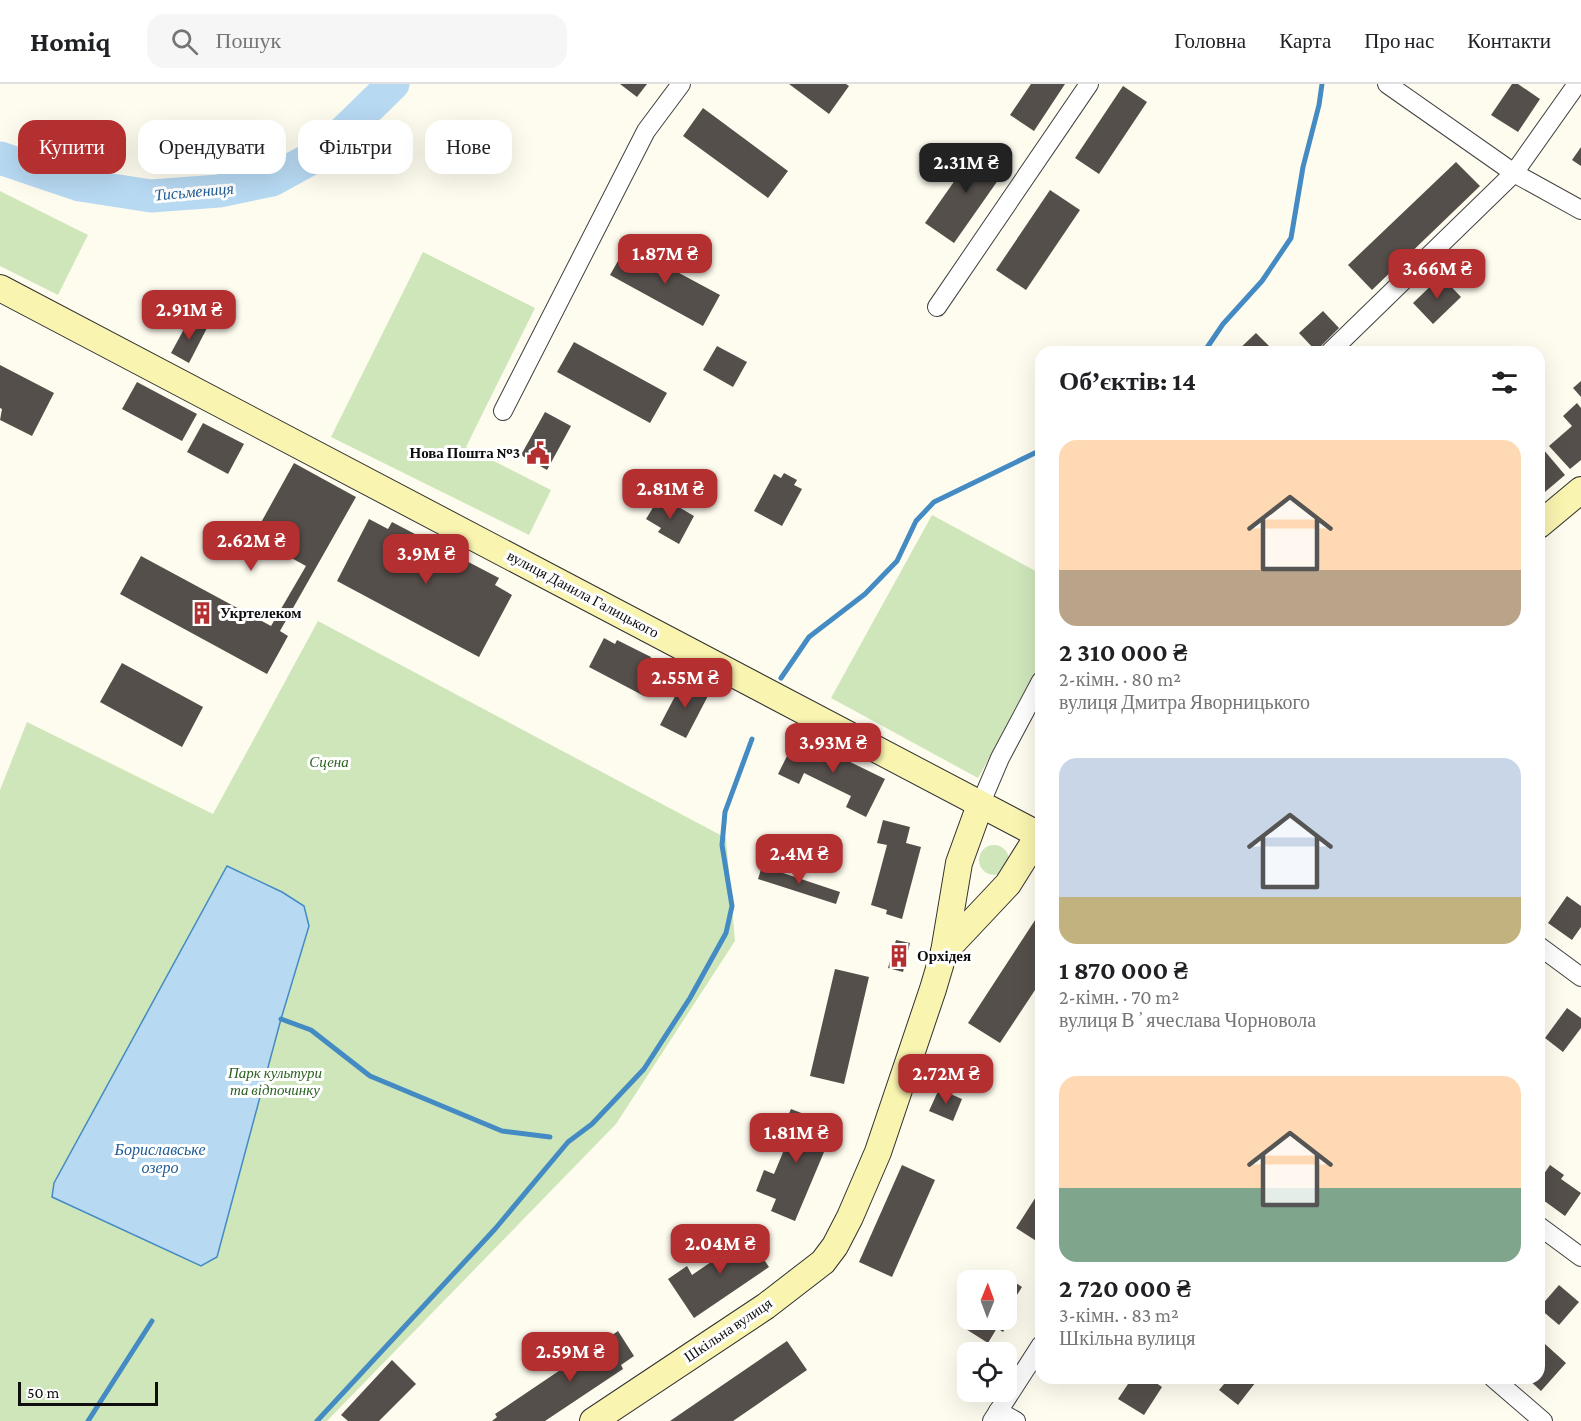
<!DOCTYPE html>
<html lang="uk">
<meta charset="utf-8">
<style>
:root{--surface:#fff;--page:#f6f6f6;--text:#202124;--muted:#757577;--line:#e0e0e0;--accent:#b42f30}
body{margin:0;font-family:"Crimson Pro",serif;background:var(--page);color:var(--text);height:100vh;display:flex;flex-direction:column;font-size:22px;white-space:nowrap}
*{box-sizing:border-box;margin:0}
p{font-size:20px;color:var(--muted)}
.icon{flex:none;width:33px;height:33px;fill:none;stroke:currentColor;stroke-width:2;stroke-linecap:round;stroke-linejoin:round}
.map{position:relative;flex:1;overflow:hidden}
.side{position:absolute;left:1035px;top:262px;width:510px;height:1038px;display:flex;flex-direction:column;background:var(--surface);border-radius:18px;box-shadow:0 6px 24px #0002}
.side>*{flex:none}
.guide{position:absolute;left:18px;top:36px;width:570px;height:54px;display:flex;gap:12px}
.needle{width:39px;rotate:1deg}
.fabs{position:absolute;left:957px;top:1186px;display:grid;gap:12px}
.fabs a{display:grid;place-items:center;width:60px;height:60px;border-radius:12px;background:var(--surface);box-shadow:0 6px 24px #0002;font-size:30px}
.scale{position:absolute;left:18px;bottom:15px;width:140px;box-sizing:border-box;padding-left:6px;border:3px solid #0e0e0e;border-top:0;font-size:16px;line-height:21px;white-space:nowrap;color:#0e0e0e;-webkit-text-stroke:4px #fff;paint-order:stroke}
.price{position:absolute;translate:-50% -51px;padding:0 14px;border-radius:12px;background:var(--accent);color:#fff;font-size:20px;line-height:39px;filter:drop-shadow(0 2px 3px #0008)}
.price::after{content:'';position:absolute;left:50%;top:36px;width:18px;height:14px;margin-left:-9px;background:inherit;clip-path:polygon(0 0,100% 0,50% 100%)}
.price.active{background:#222;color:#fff}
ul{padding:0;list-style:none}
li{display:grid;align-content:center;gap:12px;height:318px;padding:0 24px}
li span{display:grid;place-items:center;height:186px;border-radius:18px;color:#555}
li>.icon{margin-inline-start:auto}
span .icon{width:108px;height:108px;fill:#fffc;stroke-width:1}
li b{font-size:26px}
h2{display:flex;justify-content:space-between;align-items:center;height:72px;padding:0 24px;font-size:26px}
.chip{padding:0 21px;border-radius:18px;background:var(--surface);box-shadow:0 6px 24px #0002;font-size:21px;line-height:54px}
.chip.active{background:var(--accent);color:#fff}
header{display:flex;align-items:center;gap:36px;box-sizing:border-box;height:84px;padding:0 30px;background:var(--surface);border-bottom:2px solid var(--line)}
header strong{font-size:28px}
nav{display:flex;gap:33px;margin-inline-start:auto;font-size:21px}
.search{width:420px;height:54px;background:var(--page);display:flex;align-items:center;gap:15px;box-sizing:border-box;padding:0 21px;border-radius:18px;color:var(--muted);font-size:22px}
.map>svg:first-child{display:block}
.green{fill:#cfe6bb}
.water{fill:#b7d9f2;stroke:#448bc3;stroke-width:1.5}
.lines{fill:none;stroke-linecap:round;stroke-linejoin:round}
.stream{stroke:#448bc3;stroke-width:5}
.river{stroke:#b7d9f2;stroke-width:33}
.building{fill:#554f4b}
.street-casing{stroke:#414141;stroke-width:20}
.secondary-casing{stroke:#303030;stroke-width:28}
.street{stroke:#fff;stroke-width:18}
.secondary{stroke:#f9f4af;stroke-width:26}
.labels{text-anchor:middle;stroke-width:6;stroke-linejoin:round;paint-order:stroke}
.poi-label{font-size:15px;font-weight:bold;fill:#0e0e0e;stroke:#fff;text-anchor:start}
.street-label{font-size:15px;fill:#0e0e0e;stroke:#fff}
.park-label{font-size:15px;font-style:italic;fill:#2d6122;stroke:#fff}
.water-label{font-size:16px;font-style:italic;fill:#205d96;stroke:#fff}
</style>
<header>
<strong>Homiq</strong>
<div class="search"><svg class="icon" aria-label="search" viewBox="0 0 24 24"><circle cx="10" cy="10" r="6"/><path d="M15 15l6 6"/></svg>Пошук</div>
<nav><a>Головна</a><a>Карта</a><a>Про нас</a><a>Контакти</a></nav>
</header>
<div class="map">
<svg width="1581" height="1337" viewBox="0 0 1581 1337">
<rect width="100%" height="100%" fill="#fefcef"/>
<g class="green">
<path d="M 0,107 L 88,151 L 58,211 L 0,182 Z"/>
<path d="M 423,168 L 535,224 L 466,363 L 551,406 L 529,451 L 331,353 Z"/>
<path d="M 932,431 L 1041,490 L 1041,581 L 978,694 L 831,614 Z"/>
<path d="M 318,537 L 726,754 L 735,857 L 616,1040 L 327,1337 L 0,1337 L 0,706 L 27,638 L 213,730 Z"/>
<circle cx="994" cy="776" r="15"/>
</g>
<path class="water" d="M 227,782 L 282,808 L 304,822 L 309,842 L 281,935 L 217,1173 L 201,1182 L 52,1113 L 54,1099 Z"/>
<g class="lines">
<g class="stream">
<path d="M 1204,268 L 1223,240 L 1262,197 L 1291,154 L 1303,83 L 1319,21 L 1322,0"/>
<path d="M 781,594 L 809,553 L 865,510 L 897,477 L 916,437 L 934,418 L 1041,366"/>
<path d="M 281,935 L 311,946 L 370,992 L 502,1047 L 550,1053"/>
<path d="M 88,1337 L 152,1237"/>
<path d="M 317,1337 L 495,1145 L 568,1058 L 592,1040 L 644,985 L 690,914 L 726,849 L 732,822 L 722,761 L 725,728 L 752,655"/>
</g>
<path class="river" d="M 0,74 L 80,101 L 151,112 L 219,107 L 272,96 L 323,68 L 393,0"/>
</g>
<g class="building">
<path d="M 620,0 L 647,0 L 637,13 Z"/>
<path d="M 789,0 L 846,0 L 849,2 L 829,30 Z"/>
<path d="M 1031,0 L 1065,0 L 1034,47 L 1010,31 Z"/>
<path d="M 1512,0 L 1518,0 L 1540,15 L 1518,48 L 1491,31 Z"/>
<path d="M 1123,2 L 1147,18 L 1099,90 L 1075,74 Z"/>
<path d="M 703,24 L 788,87 L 768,114 L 683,52 Z"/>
<path d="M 979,62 L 1008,82 L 954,159 L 925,139 Z"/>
<path d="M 1581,63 L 1581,82 L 1572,76 Z"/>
<path d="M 1456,78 L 1480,102 L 1372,206 L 1348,181 Z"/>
<path d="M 1050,106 L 1080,126 L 1026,206 L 996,186 Z"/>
<path d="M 627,161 L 720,211 L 703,242 L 610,191 Z"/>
<path d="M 1441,192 L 1461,213 L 1433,240 L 1413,219 Z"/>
<path d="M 1323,227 L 1339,244 L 1316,267 L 1299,249 Z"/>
<path d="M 190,234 L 207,244 L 189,279 L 171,269 Z"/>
<path d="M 1256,249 L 1275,268 L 1236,268 Z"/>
<path d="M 574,258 L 667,309 L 650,339 L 557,288 Z"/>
<path d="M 717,262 L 747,278 L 733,303 L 703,286 Z"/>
<path d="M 0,281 L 54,309 L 32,352 L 0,336 L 2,325 L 0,324 Z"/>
<path d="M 1581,297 L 1581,313 L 1573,304 Z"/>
<path d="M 137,298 L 197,330 L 182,357 L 122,325 Z"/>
<path d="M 1577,319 L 1581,324 L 1581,376 L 1570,385 L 1549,362 L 1572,342 L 1563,332 Z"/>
<path d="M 545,328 L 571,342 L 547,386 L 521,371 Z"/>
<path d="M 203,339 L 244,360 L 228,390 L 187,368 Z"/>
<path d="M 1543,365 L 1565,391 L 1539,413 L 1539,369 Z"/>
<path d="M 294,379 L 356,413 L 280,547 L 288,552 L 267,590 L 120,510 L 141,472 L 271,542 L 306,482 L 253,453 Z"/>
<path d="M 784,389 L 797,396 L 794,401 L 802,405 L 782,442 L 754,427 L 774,390 L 781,394 Z"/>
<path d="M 660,412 L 694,432 L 679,460 L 658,448 L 661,444 L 646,435 Z"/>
<path d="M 369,435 L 388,445 L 392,438 L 499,494 L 495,501 L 512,511 L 479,573 L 337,497 Z"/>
<path d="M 604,554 L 615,560 L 617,556 L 651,573 L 649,577 L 659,583 L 644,612 L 589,583 Z"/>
<path d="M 122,579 L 203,623 L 182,663 L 100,618 Z"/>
<path d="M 684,595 L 710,608 L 686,654 L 660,641 Z"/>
<path d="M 797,652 L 885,695 L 866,733 L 846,723 L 851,712 L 804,689 L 799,700 L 778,690 Z"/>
<path d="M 883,736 L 910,743 L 906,759 L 921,763 L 902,835 L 886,830 L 887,826 L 871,821 L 887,761 L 877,759 Z"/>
<path d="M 762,782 L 840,808 L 836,820 L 758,795 Z"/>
<path d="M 1567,812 L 1581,822 L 1581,843 L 1572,856 L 1548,839 Z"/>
<path d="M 1041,827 L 1041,897 L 1000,959 L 968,939 Z"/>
<path d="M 896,856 L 910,859 L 903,888 L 888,884 Z"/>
<path d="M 835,885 L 869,893 L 844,1000 L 810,992 Z"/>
<path d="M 1567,924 L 1581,934 L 1581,944 L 1563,968 L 1545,954 Z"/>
<path d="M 939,1005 L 962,1015 L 953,1037 L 929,1027 Z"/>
<path d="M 791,1025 L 835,1042 L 795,1137 L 771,1127 L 776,1115 L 756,1107 L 764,1086 L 774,1090 L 791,1049 L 782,1045 Z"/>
<path d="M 902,1081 L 935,1096 L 892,1193 L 859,1178 Z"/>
<path d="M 1550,1081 L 1564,1091 L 1561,1095 L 1581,1109 L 1565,1132 L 1539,1113 L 1539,1097 Z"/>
<path d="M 1041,1105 L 1041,1160 L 1016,1144 Z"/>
<path d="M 743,1145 L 769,1183 L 694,1234 L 668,1195 L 687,1182 L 692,1191 L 730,1165 L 724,1157 Z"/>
<path d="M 996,1186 L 1022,1203 L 1006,1228 L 1006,1197 L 989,1197 Z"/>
<path d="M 1559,1201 L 1579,1218 L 1559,1241 L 1539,1224 Z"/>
<path d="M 968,1232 L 968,1236 L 1007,1236 L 1009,1238 L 1003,1248 L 997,1244 L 988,1259 L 961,1242 Z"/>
<path d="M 618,1247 L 634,1272 L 621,1281 L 623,1285 L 545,1337 L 492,1337 L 497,1333 L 495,1330 Z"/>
<path d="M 787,1257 L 807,1286 L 733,1337 L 670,1337 Z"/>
<path d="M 1545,1260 L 1566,1279 L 1541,1307 L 1527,1294 L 1539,1294 L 1539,1266 Z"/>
<path d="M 392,1276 L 416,1300 L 379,1337 L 348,1337 L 341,1331 Z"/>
<path d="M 1132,1294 L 1149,1294 L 1162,1303 L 1144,1331 L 1118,1315 Z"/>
<path d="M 1229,1294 L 1259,1294 L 1238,1321 L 1219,1306 Z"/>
</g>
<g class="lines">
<g class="street-casing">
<g id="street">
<path d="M 1387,0 L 1514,89 L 1581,126"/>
<path d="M 937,223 L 1089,0"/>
<path d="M 1330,268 L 1514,89 L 1577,0"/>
<path d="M 503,327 L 646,47 L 681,0"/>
<path d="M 980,721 L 1000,674 L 1041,597"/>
<path d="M 1539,862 L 1581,893"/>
<path d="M 1539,1142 L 1581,1173"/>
<path d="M 1493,1294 L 1543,1337"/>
<path d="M 998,1327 L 1016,1337"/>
<path d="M 992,1337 L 1041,1261"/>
</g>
</g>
<g class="secondary-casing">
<g id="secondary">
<path d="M 0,204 L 1041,752"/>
<path d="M 1539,441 L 1581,406"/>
<path d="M 944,868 L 1008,800 L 1038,752"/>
<path d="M 593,1337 L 766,1222 L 823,1178 L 835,1162 L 850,1133 L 878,1068 L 933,905 L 944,868 L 959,779 L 980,721"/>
</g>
</g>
<use href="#street" class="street"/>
<use href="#secondary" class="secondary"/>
</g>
<defs>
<g id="civic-bare" transform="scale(1.8)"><path d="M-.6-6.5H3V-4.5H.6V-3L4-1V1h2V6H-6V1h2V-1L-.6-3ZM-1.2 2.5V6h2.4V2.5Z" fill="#b42f30" stroke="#fff" stroke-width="2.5" paint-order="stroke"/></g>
<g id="building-bare" transform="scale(1.8)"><path d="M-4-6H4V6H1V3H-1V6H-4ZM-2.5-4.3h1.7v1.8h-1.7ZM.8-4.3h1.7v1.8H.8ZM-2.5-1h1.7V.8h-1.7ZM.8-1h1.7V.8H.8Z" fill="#b42f30" stroke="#fff" stroke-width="2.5" paint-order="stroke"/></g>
</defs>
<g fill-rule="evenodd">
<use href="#civic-bare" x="538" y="369"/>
<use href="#building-bare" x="202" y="529"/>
<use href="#building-bare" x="899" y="872"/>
</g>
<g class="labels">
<g class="poi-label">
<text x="520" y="374" text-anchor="end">Нова Пошта №3</text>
<text x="220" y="534">Укртелеком</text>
<text x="917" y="877">Орхідея</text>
</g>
<g class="street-label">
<text transform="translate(583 510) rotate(28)" y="5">вулиця Данила Галицького</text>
<text transform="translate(728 1246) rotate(-34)" y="5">Шкільна вулиця</text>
</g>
<g class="park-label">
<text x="329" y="683">Сцена</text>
<text x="275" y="994">Парк культури<tspan x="275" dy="17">та відпочинку</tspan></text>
</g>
<g class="water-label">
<text transform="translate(194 107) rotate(-5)" y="6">Тисьмениця</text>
<text x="160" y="1071">Бориславське<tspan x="160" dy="18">озеро</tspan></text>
</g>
</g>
</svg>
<div class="fabs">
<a><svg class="needle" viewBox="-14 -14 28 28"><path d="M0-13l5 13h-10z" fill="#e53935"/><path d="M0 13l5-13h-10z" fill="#757577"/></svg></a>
<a><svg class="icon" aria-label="locate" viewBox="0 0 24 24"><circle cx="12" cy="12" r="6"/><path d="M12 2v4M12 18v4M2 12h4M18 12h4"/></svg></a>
</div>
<div class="scale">50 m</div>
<b class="price active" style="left:966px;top:110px">2.31M ₴</b>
<b class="price" style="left:665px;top:201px">1.87M ₴</b>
<b class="price" style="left:1437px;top:216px">3.66M ₴</b>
<b class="price" style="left:189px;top:257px">2.91M ₴</b>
<b class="price" style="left:670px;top:436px">2.81M ₴</b>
<b class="price" style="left:251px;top:488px">2.62M ₴</b>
<b class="price" style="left:426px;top:501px">3.9M ₴</b>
<b class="price" style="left:685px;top:625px">2.55M ₴</b>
<b class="price" style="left:833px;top:690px">3.93M ₴</b>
<b class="price" style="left:799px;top:801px">2.4M ₴</b>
<b class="price" style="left:946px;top:1021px">2.72M ₴</b>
<b class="price" style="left:796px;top:1080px">1.81M ₴</b>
<b class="price" style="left:720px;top:1191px">2.04M ₴</b>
<b class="price" style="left:570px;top:1299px">2.59M ₴</b>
<div class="guide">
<a class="chip active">Купити</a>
<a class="chip">Орендувати</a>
<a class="chip">Фільтри</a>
<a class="chip">Нове</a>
</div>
<section class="side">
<h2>Об’єктів: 14<svg class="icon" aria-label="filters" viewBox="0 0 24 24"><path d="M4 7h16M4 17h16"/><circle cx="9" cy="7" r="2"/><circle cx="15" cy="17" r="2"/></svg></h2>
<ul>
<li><span style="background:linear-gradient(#ffd9b3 70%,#b9a48a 0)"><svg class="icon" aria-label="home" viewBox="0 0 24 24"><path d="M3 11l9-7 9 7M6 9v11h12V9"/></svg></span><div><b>2 310 000 ₴</b><p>2-кімн. · 80 m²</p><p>вулиця Дмитра Яворницького</p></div></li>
<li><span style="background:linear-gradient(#c9d6e8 75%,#c2b280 0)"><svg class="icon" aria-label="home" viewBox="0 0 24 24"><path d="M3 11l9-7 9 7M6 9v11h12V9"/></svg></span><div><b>1 870 000 ₴</b><p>2-кімн. · 70 m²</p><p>вулиця Вʼячеслава Чорновола</p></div></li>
<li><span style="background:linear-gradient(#ffd9b3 60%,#7fa58c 0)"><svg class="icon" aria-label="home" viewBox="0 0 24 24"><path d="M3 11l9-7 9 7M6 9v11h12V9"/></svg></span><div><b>2 720 000 ₴</b><p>3-кімн. · 83 m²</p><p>Шкільна вулиця</p></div></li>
</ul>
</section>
</div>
